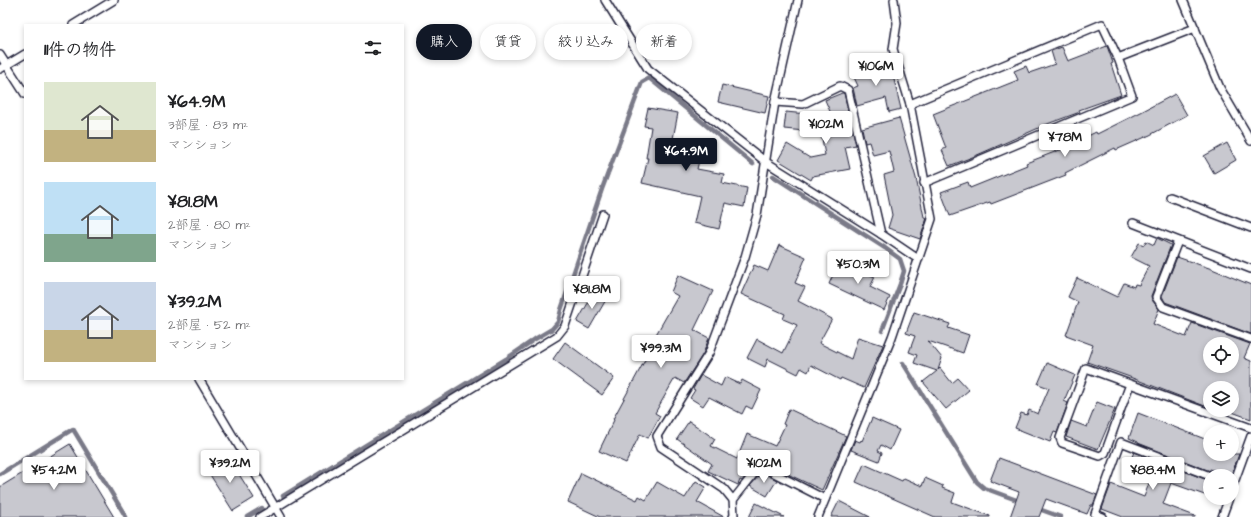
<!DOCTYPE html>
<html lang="ja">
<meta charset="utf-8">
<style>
:root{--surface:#fff;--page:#f2f2f2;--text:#202124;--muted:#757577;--accent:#111827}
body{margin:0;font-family:"Architects Daughter","Klee One",sans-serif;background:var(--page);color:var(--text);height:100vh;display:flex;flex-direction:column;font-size:15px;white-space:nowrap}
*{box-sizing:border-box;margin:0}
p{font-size:13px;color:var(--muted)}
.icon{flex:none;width:22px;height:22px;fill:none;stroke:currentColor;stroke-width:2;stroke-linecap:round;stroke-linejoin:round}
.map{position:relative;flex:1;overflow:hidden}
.sheet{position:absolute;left:24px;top:24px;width:380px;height:356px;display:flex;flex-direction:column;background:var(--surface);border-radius:0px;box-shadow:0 2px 6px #0003}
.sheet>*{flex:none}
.banner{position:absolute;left:416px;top:24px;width:380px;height:36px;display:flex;gap:8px}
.tools{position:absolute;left:1203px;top:337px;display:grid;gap:8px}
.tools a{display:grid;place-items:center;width:36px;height:36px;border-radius:50%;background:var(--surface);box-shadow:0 2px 6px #0003;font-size:20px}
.price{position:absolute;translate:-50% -34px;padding:0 9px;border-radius:4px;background:#fff;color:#222;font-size:13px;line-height:26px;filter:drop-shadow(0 1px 2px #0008)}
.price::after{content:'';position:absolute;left:50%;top:24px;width:12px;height:9px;margin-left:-6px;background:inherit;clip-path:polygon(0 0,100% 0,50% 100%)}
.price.active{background:var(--accent);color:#fff}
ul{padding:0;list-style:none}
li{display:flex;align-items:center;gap:12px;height:100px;padding:0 20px}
li span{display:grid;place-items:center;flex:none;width:112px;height:80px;border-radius:0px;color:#555}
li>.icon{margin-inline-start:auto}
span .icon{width:48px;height:48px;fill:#fffc;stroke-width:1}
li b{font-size:17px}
h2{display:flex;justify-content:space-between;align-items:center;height:48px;padding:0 20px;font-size:17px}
.chip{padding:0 14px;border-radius:18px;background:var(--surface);box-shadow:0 2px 6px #0003;font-size:14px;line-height:36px}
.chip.active{background:var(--accent);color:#fff}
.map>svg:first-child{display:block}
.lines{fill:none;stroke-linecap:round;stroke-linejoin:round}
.stream{stroke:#7a7a88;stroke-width:4.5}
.building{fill:#c8c8cf;stroke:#22223b;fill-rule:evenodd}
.service-casing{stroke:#22223b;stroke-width:10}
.service{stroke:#fff;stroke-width:7}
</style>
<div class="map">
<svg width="1251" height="517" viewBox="0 0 1251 517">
<rect width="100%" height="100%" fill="#fff"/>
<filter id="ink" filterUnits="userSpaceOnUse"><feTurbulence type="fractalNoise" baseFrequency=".025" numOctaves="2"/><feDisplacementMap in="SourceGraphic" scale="8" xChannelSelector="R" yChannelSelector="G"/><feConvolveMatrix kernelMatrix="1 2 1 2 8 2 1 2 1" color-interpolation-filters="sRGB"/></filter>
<g filter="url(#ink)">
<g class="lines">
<g class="stream">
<path d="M 773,176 L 885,248 L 900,259 L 904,271 L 900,284 L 882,331"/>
<path d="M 903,363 L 977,482 L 984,488 L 1022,502"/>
<path d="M 0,474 L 73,429 L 126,517"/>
<path d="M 283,496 L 506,359 L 535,339 L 552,329 L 558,322 L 561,310 L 602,189 L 642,82 L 649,78 L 753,164"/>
<path d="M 1036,508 L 1061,517"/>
<path d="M 247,517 L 262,508"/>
</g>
</g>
<g class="building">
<path d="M 1107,46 L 1113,63 L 1111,64 L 1121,95 L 1079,110 L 1080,112 L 1050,123 L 975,156 L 949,166 L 942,150 L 946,148 L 933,114 L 1018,80 L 1014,71 L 1026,66 L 1029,73 L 1055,64 L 1051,51 L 1062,47 L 1068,61 Z"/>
<path d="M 871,63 L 875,72 L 891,67 L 901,109 L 889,112 L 886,98 L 857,106 L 853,88 L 858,86 L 852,73 Z"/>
<path d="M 722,85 L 769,96 L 765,113 L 718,102 Z"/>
<path d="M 842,93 L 844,93 L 856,145 L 845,147 L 850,169 L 813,176 L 811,180 L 778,160 L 787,144 L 810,158 L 825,155 L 820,128 L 836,125 L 825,100 Z"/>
<path d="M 1175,94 L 1187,115 L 1150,135 L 1116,150 L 1115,148 L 1065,173 L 1066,175 L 991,204 L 990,202 L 950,216 L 941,192 L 968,182 L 970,188 L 1027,165 L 1026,163 L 1065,148 L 1065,147 L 1096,132 L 1097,134 L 1141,112 Z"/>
<path d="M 648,108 L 678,113 L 671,149 L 700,156 L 697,169 L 724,174 L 722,183 L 747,188 L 744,207 L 725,203 L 719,229 L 694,223 L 700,196 L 642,183 L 648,158 L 646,158 L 651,127 L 644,126 Z"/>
<path d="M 786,112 L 806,114 L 804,131 L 784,129 Z"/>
<path d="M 899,118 L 916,178 L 924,217 L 927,218 L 920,239 L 888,228 L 892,215 L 884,175 L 894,172 L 889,151 L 873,155 L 869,142 L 865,143 L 862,128 Z"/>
<path d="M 1227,143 L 1236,160 L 1214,173 L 1204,156 Z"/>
<path d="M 1157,238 L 1171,245 L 1151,296 L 1152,300 L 1159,309 L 1153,324 L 1186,337 L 1192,323 L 1250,344 L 1244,358 L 1251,361 L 1251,419 L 1232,412 L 1232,388 L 1210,388 L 1210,408 L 1127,376 L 1087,362 L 1093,345 L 1066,335 L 1078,302 L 1068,297 L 1077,278 L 1117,297 L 1124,283 L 1134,287 L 1135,284 L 1139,285 L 1149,266 L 1131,257 L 1139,243 L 1144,245 L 1146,241 L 1154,245 ZM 1210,344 L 1232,344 L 1232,366 L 1210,366 Z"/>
<path d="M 779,245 L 806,257 L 795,283 L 805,287 L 798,301 L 832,319 L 819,343 L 851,359 L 858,337 L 883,345 L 864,388 L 841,378 L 840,380 L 811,365 L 808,372 L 801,368 L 798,374 L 768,359 L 765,367 L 747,358 L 757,339 L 783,353 L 797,325 L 783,319 L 785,314 L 741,294 L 754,265 L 768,271 Z"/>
<path d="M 1177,257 L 1212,269 L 1251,285 L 1251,334 L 1165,302 L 1162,296 Z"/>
<path d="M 839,261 L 875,277 L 870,287 L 890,297 L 884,310 L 829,284 Z"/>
<path d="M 678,275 L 713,291 L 694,330 L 709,338 L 703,354 L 684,383 L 675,378 L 655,413 L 660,416 L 648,438 L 640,434 L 626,463 L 599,451 L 614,420 L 613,419 L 652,347 L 650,345 L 678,296 L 671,292 Z"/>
<path d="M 595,291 L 607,298 L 589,329 L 577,322 Z"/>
<path d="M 914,312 L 950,324 L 948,328 L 969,335 L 963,353 L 928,341 L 942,358 L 938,370 L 940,368 L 952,383 L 958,378 L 969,390 L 946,409 L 923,382 L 937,371 L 914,363 L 917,355 L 909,352 L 915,336 L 906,333 Z"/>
<path d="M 565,342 L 614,378 L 602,395 L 553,359 Z"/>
<path d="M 1047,363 L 1075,375 L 1064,401 L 1068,403 L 1057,433 L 1054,432 L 1050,442 L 1015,428 L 1021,413 L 1027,415 L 1029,410 L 1038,414 L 1049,388 L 1038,384 Z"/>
<path d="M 701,375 L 721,386 L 725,377 L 740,384 L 742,380 L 761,390 L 752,409 L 746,406 L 742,414 L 709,397 L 703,406 L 690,398 L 695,390 L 693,389 Z"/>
<path d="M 1097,402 L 1115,409 L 1098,449 L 1066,437 L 1071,421 L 1087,427 Z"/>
<path d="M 789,409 L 846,436 L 822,490 L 766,464 L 752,468 L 742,481 L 740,480 L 738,485 L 708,471 L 712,464 L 677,439 L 689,421 L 715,439 L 711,446 L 737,459 L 747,434 L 775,446 L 785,425 L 783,424 Z"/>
<path d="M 1138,413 L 1210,441 L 1210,454 L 1239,454 L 1231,476 L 1210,469 L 1210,471 L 1138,443 L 1138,442 L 1129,438 Z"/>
<path d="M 872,418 L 899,430 L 890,450 L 881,445 L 878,451 L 882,453 L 879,461 L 851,450 L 855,440 L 860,442 L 861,440 L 862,441 Z"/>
<path d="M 70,444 L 114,517 L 0,517 L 0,487 Z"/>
<path d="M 1134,452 L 1210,481 L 1210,497 L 1171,483 L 1163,504 L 1195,516 L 1195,517 L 1123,517 L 1102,509 L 1111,484 L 1144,497 L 1152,475 L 1128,466 Z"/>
<path d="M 228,457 L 254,498 L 233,511 L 207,470 Z"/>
<path d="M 999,458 L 1097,495 L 1093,505 L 1091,505 L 1087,514 L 1046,499 L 1039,517 L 1010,517 L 1019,492 L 990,481 Z"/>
<path d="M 864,464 L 902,481 L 904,478 L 922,486 L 925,478 L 943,486 L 942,488 L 955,493 L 952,502 L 990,516 L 990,517 L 935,517 L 856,482 Z"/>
<path d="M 581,473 L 637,500 L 639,496 L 646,500 L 657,482 L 685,498 L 696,481 L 706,487 L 697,502 L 724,517 L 600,517 L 568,502 Z"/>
<path d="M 765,474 L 777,480 L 767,496 L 750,486 L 759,476 Z"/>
<path d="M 839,501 L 870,517 L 831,517 Z"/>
<path d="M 756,503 L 784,517 L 749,517 Z"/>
</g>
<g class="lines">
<g class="service-casing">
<g id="service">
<path d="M 605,0 L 648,69 L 766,162 L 881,234 L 918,259"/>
<path d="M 1183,0 L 1220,88 L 1251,141"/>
<path d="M 73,25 L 114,0"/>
<path d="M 0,55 L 25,94"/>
<path d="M 0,69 L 25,54"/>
<path d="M 775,102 L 803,104 L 840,86 L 848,90 L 881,234"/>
<path d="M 910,104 L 1102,24 L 1118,58"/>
<path d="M 924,183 L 1132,96 L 1118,58 L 1195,28"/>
<path d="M 1170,197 L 1251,228"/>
<path d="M 1133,223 L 1251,269"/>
<path d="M 1178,241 L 1156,297 L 1163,307 L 1251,339"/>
<path d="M 199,379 L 281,517"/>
<path d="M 1130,384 L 1105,453 L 1100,456 L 1062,443 L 1060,438 L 1086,368 L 1251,428"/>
<path d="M 1232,488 L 1251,436"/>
<path d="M 733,500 L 756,471 L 766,469 L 825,499"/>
<path d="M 260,517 L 557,336 L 565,326 L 603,214"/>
<path d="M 733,517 L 734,515 L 733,500 L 724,489 L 661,447 L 657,436 L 709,353 L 745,257 L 757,215 L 775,102 L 798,0"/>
<path d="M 818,517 L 892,337 L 932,219 L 910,104 L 893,49 L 897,23 L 894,0"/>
<path d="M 1103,517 L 1095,514 L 1121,442 L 1210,476"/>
<path d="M 1222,517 L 1229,498"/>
</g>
</g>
<use href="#service" class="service"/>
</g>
</g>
</svg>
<div class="tools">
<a><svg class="icon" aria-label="locate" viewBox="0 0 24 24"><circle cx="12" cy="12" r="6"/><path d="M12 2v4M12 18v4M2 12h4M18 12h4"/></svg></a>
<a><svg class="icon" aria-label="layers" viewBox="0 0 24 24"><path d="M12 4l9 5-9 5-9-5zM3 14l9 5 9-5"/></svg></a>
<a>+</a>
<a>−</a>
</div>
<b class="price" style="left:876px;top:87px">¥106M</b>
<b class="price" style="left:826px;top:145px">¥102M</b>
<b class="price" style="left:1065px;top:158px">¥78M</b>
<b class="price active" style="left:686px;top:172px">¥64.9M</b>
<b class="price" style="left:858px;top:285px">¥50.3M</b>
<b class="price" style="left:592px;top:310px">¥81.8M</b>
<b class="price" style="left:661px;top:369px">¥99.3M</b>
<b class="price" style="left:230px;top:484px">¥39.2M</b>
<b class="price" style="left:764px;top:484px">¥102M</b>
<b class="price" style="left:54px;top:491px">¥54.2M</b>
<b class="price" style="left:1153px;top:491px">¥88.4M</b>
<div class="banner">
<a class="chip active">購入</a>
<a class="chip">賃貸</a>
<a class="chip">絞り込み</a>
<a class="chip">新着</a>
</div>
<section class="sheet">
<h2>11件の物件<svg class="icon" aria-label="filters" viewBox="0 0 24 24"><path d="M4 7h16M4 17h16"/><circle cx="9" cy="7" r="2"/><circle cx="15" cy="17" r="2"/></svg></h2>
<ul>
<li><span style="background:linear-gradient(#dfe7d0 60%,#c2b280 0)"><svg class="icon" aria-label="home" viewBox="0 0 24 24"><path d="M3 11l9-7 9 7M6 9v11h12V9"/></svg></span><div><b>¥64.9M</b><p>3部屋 · 83 m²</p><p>マンション</p></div></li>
<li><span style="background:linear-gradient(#bfe0f5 65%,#7fa58c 0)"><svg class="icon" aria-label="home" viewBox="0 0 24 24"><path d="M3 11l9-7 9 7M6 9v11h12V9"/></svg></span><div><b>¥81.8M</b><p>2部屋 · 80 m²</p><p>マンション</p></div></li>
<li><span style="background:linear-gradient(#c9d6e8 60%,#c2b280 0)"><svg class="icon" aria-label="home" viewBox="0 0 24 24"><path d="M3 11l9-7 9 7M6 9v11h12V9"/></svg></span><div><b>¥39.2M</b><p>2部屋 · 52 m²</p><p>マンション</p></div></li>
</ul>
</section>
</div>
